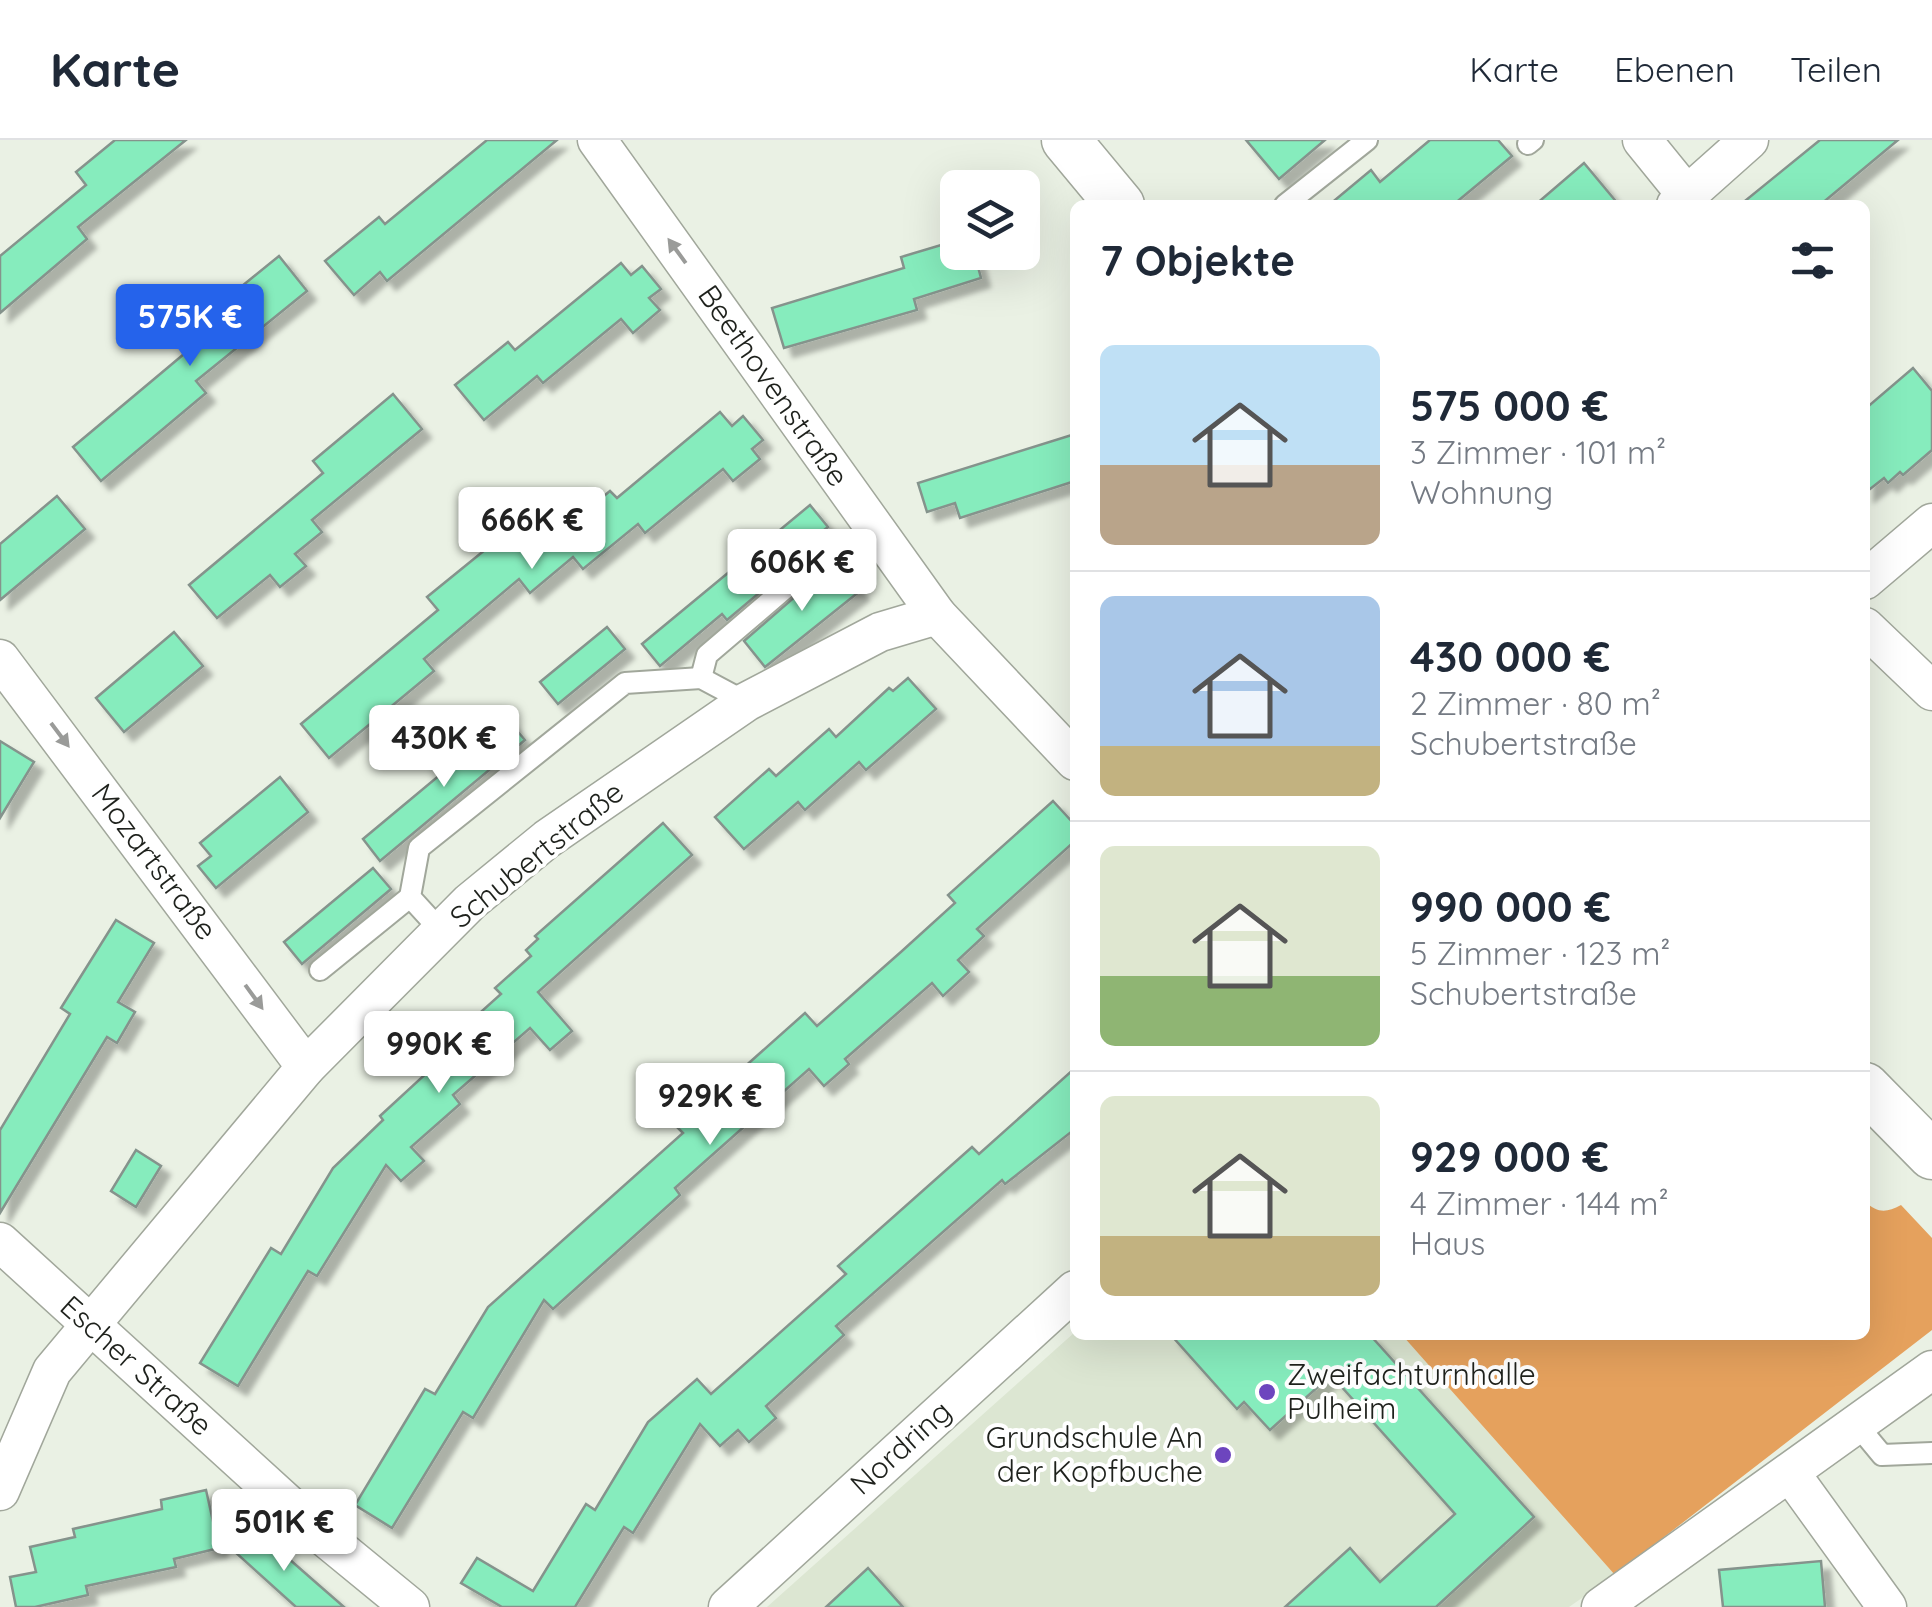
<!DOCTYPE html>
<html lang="de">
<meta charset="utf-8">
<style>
:root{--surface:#fff;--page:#f6f6f7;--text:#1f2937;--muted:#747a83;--line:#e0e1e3;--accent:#2563eb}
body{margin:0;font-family:Quicksand,sans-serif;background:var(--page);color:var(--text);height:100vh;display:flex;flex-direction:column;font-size:38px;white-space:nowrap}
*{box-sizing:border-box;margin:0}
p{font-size:32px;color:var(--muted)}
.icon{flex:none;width:55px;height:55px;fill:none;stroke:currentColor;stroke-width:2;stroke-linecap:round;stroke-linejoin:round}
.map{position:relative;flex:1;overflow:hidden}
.side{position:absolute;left:1070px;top:60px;width:800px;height:1140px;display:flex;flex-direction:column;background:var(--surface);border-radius:15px;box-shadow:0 10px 40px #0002}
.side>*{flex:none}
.buttons{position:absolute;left:940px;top:30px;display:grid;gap:20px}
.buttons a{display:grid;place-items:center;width:100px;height:100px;border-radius:15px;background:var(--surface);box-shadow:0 10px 40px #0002;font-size:50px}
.price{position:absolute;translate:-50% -85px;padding:0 22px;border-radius:10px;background:#fff;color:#222;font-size:32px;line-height:65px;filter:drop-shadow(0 2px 5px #0008)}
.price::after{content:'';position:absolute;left:50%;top:60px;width:30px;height:22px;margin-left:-15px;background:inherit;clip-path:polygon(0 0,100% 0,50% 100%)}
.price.current{background:var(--accent);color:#fff}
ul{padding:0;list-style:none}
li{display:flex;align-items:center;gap:30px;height:250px;padding:0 30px}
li+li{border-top:2px solid var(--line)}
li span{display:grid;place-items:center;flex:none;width:280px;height:200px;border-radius:15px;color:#555}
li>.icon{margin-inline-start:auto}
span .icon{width:120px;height:120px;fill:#fffc;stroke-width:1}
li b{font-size:42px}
h2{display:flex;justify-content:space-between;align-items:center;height:120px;padding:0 30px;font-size:42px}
header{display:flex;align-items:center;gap:60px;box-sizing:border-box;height:140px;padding:0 50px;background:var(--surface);border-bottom:2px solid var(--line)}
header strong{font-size:48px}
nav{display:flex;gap:55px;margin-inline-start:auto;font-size:35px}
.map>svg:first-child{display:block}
.built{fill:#dce6d2}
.forest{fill:#e5a15d}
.building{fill:#86ecbd;stroke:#85938c;stroke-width:2.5;filter:url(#shadow)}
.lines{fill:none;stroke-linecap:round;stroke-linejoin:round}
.service-casing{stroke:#a1a79b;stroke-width:24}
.minor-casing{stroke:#a1a79b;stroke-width:41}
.tertiary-casing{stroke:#a1a79b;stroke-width:51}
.service{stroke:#fff;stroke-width:20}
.minor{stroke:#fff;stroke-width:38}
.tertiary{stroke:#fff;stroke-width:48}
.oneway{fill:#9a9b99}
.poi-dot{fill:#6d45be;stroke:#fff;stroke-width:4}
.labels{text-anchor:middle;stroke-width:8;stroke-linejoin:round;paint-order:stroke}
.street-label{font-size:30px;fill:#1e211c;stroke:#fff}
.poi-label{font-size:30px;fill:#1e211c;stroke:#fff;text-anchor:start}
</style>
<header>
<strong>Karte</strong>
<nav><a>Karte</a><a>Ebenen</a><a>Teilen</a></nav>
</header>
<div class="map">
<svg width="1932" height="1467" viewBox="0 0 1932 1467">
<defs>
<filter id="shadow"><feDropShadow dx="9" dy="9" stdDeviation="2.5" flood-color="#0004"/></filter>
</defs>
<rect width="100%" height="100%" fill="#eaf1e4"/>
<path class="built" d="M 1075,1192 L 1075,1195 L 1402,1195 L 1615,1435 L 1569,1467 L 767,1467 Z"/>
<path class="forest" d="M 1865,1062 C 1878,1073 1886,1073 1901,1065 L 1932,1098 L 1932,1190 L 1615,1435 L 1402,1195 L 1865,1195 Z"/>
<g class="building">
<path d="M 115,0 L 186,0 L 78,87 L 87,99 L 0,173 L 0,116 L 86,45 L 76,32 Z"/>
<path d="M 487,0 L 557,0 L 387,141 L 380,132 L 354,155 L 325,121 L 379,77 L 385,84 Z"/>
<path d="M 1246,0 L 1325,0 L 1279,39 Z"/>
<path d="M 1430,0 L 1498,0 L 1512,16 L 1453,65 L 1329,65 L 1371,30 L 1380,42 Z"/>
<path d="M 1820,0 L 1898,0 L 1820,65 L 1740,65 Z"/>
<path d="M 1584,23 L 1619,65 L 1535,65 Z"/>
<path d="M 958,100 L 958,112 L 974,112 L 981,138 L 914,159 L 917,170 L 784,208 L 772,168 L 904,128 L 901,117 Z"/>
<path d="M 279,116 L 307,151 L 196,241 L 206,253 L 101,341 L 73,307 L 209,193 L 199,181 Z"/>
<path d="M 621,123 L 631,135 L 642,126 L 661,149 L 649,158 L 660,170 L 633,193 L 621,179 L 543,243 L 537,236 L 484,280 L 455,245 L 508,202 L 515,210 Z"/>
<path d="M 1913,228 L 1932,251 L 1932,310 L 1903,335 L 1900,332 L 1888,343 L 1884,338 L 1865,353 L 1865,269 Z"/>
<path d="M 393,254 L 422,289 L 312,380 L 322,392 L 295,414 L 306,426 L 280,447 L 270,435 L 217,478 L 189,445 L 323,333 L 313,321 Z"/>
<path d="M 720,272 L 732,286 L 743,276 L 763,300 L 752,309 L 760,319 L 733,341 L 723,329 L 645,393 L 638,384 L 583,429 L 573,417 L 530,453 L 519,439 L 424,519 L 434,531 L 329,618 L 301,584 L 438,470 L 427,457 L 507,392 L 529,417 L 610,351 L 617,358 Z"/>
<path d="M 1075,294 L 1075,341 L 960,378 L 955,363 L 927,372 L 918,343 Z"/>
<path d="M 57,356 L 85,389 L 0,460 L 0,404 Z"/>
<path d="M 810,365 L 828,387 L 816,396 L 820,402 L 727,480 L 722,474 L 660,526 L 642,504 Z"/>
<path d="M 836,421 L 860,451 L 765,527 L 744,501 Z"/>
<path d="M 607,487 L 625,509 L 558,564 L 540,542 Z"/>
<path d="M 174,492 L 203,526 L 124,592 L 96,558 Z"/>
<path d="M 908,538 L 936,569 L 866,630 L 859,622 L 805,670 L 798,662 L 744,709 L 715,677 L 769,629 L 776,636 L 829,589 L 836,597 L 889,548 L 893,551 Z"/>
<path d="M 507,579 L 525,600 L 380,721 L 363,699 Z"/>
<path d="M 0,601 L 34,622 L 0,678 Z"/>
<path d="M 280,637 L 308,672 L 216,748 L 198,726 L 211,716 L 200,703 Z"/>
<path d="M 1053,661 L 1075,685 L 1075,701 L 977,789 L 984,796 L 958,820 L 969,832 L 943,856 L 932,843 L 845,919 L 849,924 L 824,946 L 809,929 L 675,1048 L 680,1055 L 553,1169 L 544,1160 L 473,1278 L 463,1272 L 392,1388 L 355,1365 L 425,1249 L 435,1254 L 488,1167 L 683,993 L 677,987 L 805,873 L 817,886 L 902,811 L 955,763 L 948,755 Z"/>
<path d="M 663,683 L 692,715 L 538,852 L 572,891 L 550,910 L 530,888 L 453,955 L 460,964 L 411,1007 L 424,1021 L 401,1041 L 386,1025 L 317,1136 L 308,1131 L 238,1246 L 200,1223 L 271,1108 L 281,1114 L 333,1028 L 383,980 L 380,976 L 430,930 L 424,923 L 501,854 L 495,848 L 531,816 L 526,810 L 538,799 L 535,796 Z"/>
<path d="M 373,728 L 391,749 L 302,824 L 284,802 Z"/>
<path d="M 116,780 L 154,803 L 118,862 L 135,872 L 117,903 L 107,897 L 0,1073 L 0,990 L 70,874 L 61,868 Z"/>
<path d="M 1075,928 L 1075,989 L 1005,1044 L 1002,1040 L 836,1186 L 844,1195 L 766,1266 L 776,1278 L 749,1302 L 738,1290 L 720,1306 L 700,1284 L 633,1393 L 624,1387 L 575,1467 L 502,1467 L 461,1443 L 477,1418 L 533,1451 L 586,1364 L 595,1370 L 648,1282 L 697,1239 L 711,1254 L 846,1134 L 838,1126 L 972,1007 L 979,1014 Z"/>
<path d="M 136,1010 L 161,1026 L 136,1067 L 111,1051 Z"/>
<path d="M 1171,1195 L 1370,1195 L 1534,1377 L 1436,1467 L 1285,1467 L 1350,1408 L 1380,1442 L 1455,1374 L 1331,1235 L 1270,1290 L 1244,1262 L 1237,1269 Z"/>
<path d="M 206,1350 L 219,1408 L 174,1419 L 176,1427 L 86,1446 L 88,1455 L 35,1467 L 16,1467 L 10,1437 L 36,1432 L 30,1407 L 75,1397 L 73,1389 L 162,1369 L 161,1360 Z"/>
<path d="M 255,1389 L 313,1440 L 344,1467 L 296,1467 L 235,1412 Z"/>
<path d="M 1821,1421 L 1825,1467 L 1723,1467 L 1719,1430 Z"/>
<path d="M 868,1428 L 903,1467 L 826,1467 Z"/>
</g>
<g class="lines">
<g class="service-casing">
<g id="service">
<path d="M 1528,4 L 1533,0"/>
<path d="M 1285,65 L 1367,0"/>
<path d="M 701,538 L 707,515 L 824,415"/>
<path d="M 442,792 L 410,757 L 419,708 L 625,543 L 701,538 L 746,562"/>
<path d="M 320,830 L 410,757"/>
<path d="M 1858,1286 L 1882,1315 L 1932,1313"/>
</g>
</g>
<g class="minor-casing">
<g id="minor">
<path d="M 597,0 L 937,475 L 1075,621"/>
<path d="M 1642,0 L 1685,53"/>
<path d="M 1676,65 L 1749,0"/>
<path d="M 1865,440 L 1932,383"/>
<path d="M 1865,487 L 1932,551"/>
<path d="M 0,519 L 306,927"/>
<path d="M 0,1102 L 316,1390 L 410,1467"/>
<path d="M 1791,1334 L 1887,1467"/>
<path d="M 0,1351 L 52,1231 L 306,927 L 470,762 L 547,699 L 746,562 L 880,492 L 937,475"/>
<path d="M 728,1467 L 1075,1150"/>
<path d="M 1601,1467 L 1932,1230"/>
</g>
</g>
<g class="tertiary-casing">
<g id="tertiary">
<path d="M 1066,0 L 1120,65"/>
<path d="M 1865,947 L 1932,1015"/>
</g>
</g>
<use href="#service" class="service"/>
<use href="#minor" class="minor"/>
<use href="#tertiary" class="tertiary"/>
</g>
<defs><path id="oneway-solid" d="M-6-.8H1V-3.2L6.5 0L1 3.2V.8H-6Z" transform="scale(2.5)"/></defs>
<g class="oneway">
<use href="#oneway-solid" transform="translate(677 111) rotate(-126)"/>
<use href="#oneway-solid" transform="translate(60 595) rotate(53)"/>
<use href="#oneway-solid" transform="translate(254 857) rotate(54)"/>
</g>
<g class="poi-dot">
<circle cx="1267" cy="1252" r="10"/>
<circle cx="1223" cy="1315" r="10"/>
</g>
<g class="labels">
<g class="street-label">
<text transform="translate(773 246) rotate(55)" y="10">Beethovenstraße</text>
<text transform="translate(537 715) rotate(-39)" y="10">Schubertstraße</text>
<text transform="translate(154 722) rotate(53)" y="10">Mozartstraße</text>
<text transform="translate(136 1226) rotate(42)" y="10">Escher Straße</text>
<text transform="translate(901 1308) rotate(-42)" y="10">Nordring</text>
</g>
<g class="poi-label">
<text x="1287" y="1245">Zweifachturnhalle<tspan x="1287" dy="34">Pulheim</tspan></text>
<text x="1203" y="1308" text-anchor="end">Grundschule An<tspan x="1203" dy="34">der Kopfbuche</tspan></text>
</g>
</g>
</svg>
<div class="buttons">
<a><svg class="icon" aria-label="layers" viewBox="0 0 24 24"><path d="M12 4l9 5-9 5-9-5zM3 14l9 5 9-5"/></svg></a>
</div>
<b class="price current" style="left:190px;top:229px">575K €</b>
<b class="price" style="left:532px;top:432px">666K €</b>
<b class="price" style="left:802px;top:474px">606K €</b>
<b class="price" style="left:444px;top:650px">430K €</b>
<b class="price" style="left:439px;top:956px">990K €</b>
<b class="price" style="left:710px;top:1008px">929K €</b>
<b class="price" style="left:284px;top:1434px">501K €</b>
<section class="side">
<h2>7 Objekte<svg class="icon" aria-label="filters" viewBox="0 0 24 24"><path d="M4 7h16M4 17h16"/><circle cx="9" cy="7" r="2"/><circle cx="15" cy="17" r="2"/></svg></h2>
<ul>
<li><span style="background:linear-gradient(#bfe0f5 60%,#b9a48a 0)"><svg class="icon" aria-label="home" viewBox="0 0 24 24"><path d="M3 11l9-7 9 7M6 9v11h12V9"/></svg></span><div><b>575 000 €</b><p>3 Zimmer · 101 m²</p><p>Wohnung</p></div></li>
<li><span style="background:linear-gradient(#a9c7e8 75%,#c2b280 0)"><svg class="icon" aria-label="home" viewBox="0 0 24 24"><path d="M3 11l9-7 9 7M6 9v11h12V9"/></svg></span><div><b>430 000 €</b><p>2 Zimmer · 80 m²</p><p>Schubertstraße</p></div></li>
<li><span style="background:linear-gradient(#dfe7d0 65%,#8fb573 0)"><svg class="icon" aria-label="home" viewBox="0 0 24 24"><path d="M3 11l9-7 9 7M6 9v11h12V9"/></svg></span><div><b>990 000 €</b><p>5 Zimmer · 123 m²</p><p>Schubertstraße</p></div></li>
<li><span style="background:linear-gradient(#dfe7d0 70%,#c2b280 0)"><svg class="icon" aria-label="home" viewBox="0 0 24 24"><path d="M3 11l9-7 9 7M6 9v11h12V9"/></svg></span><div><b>929 000 €</b><p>4 Zimmer · 144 m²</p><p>Haus</p></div></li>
</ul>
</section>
</div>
